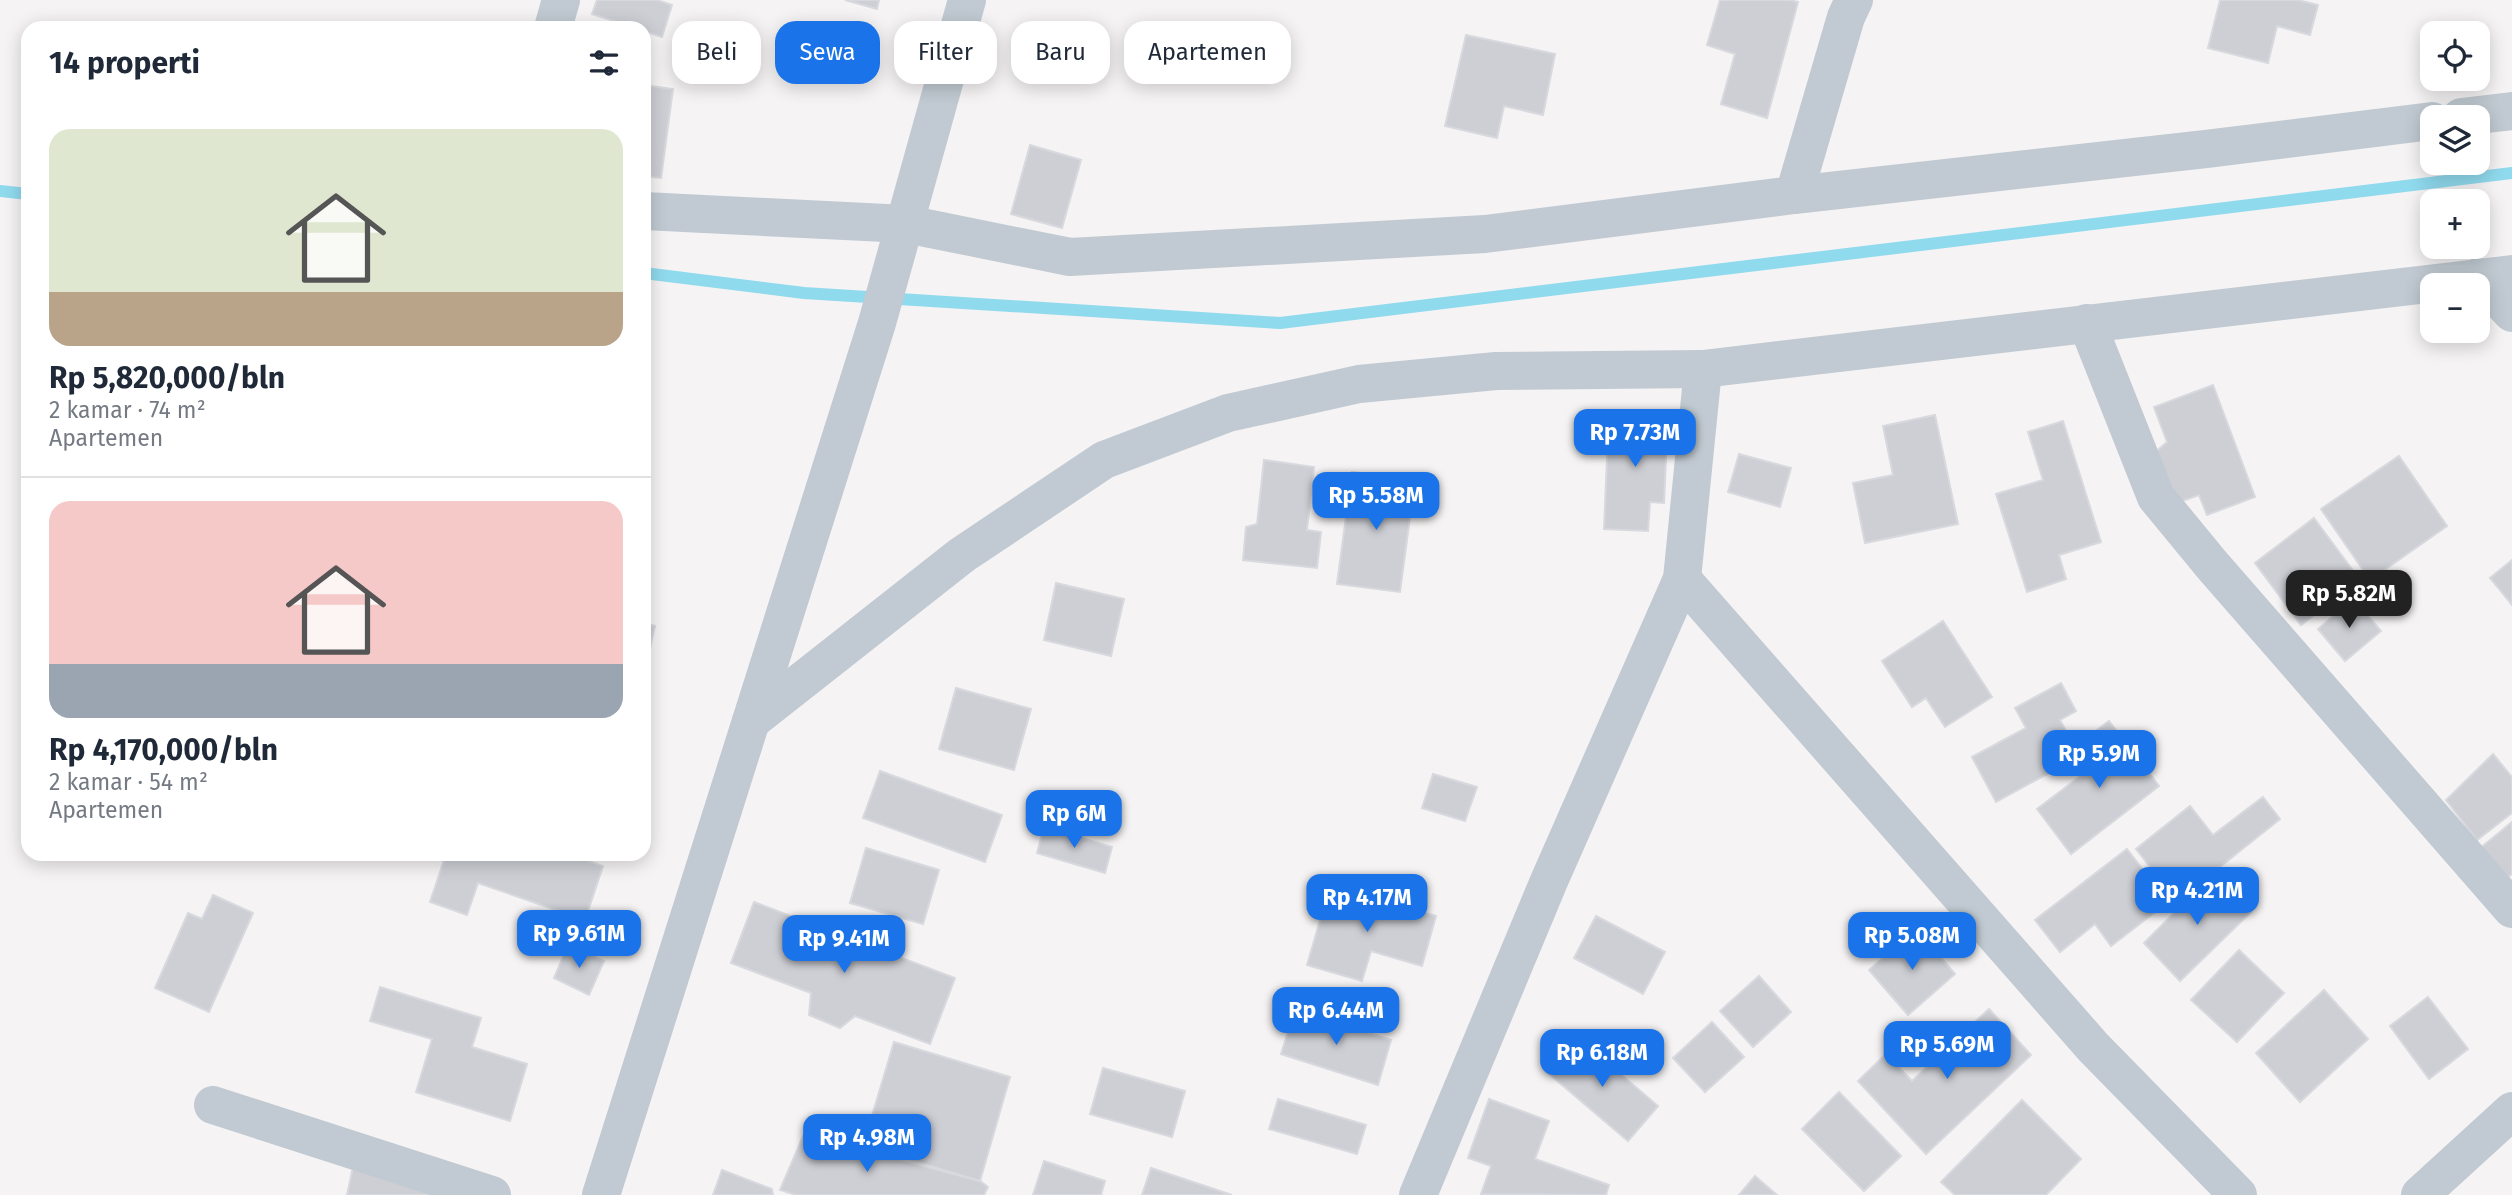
<!DOCTYPE html>
<html lang="id">
<meta charset="utf-8">
<style>
:root{--surface:#fff;--page:#f2f2f3;--text:#1f2937;--muted:#747a83;--line:#e0e1e3;--accent:#1a73e8}
body{margin:0;font-family:"Fira Sans",sans-serif;background:var(--page);color:var(--text);height:100vh;display:flex;flex-direction:column;font-size:26px;white-space:nowrap}
*{box-sizing:border-box;margin:0}
p{font-size:23px;color:var(--muted)}
.icon{flex:none;width:38px;height:38px;fill:none;stroke:currentColor;stroke-width:2;stroke-linecap:round;stroke-linejoin:round}
.map{position:relative;flex:1;overflow:hidden}
.drawer{position:absolute;left:21px;top:21px;width:630px;height:840px;display:flex;flex-direction:column;background:var(--surface);border-radius:21px;box-shadow:0 4px 18px #0003}
.drawer>*{flex:none}
.top-card{position:absolute;left:672px;top:21px;width:665px;height:63px;display:flex;gap:14px}
.tools{position:absolute;left:2420px;top:21px;display:grid;gap:14px}
.tools a{display:grid;place-items:center;width:70px;height:70px;border-radius:14px;background:var(--surface);box-shadow:0 4px 18px #0003;font-size:35px}
.price{position:absolute;translate:-50% -60px;padding:0 16px;border-radius:14px;background:var(--accent);color:#fff;font-size:23px;line-height:46px;filter:drop-shadow(0 2px 4px #0008)}
.price::after{content:'';position:absolute;left:50%;top:42px;width:21px;height:16px;margin-left:-10px;background:inherit;clip-path:polygon(0 0,100% 0,50% 100%)}
.price.active{background:#222;color:#fff}
ul{padding:0;list-style:none}
li{display:grid;align-content:center;gap:14px;height:371px;padding:0 28px}
li+li{border-top:2px solid var(--line)}
li span{display:grid;place-items:center;height:217px;border-radius:21px;color:#555}
li>.icon{margin-inline-start:auto}
span .icon{width:126px;height:126px;fill:#fffc;stroke-width:1}
li b{font-size:30px}
h2{display:flex;justify-content:space-between;align-items:center;height:84px;padding:0 28px;font-size:30px}
.chip{padding:0 24px;border-radius:21px;background:var(--surface);box-shadow:0 4px 18px #0003;font-size:24px;line-height:63px}
.chip.active{background:var(--accent);color:#fff}
.map>svg:first-child{display:block}
.lines{fill:none;stroke-linecap:round;stroke-linejoin:round}
.stream{stroke:#90daee;stroke-width:12}
.building{fill:#cdcfd5;stroke:#d7d9de;stroke-width:2}
.minor{stroke:#c1cad2;stroke-width:38}
.tertiary{stroke:#c1cad2;stroke-width:38}
</style>
<div class="map">
<svg width="2512" height="1195" viewBox="0 0 2512 1195">
<rect width="100%" height="100%" fill="#f5f3f3"/>
<g class="lines">
<g class="stream">
<path d="M 0,191 L 28,194"/>
<path d="M 644,273 L 804,293 L 1280,323 L 2512,173"/>
</g>
</g>
<g class="building">
<path d="M 597,0 L 657,0 L 672,5 L 662,37 L 644,31 L 644,28 L 636,28 L 592,14 Z"/>
<path d="M 845,0 L 879,0 L 877,9 Z"/>
<path d="M 1720,0 L 1790,0 L 1798,2 L 1767,118 L 1721,104 L 1735,54 L 1707,45 Z"/>
<path d="M 2220,0 L 2298,0 L 2318,5 L 2310,35 L 2277,26 L 2268,63 L 2208,48 Z"/>
<path d="M 1466,35 L 1555,54 L 1543,115 L 1504,106 L 1497,138 L 1445,126 Z"/>
<path d="M 644,85 L 673,89 L 661,178 L 644,176 Z"/>
<path d="M 1030,145 L 1081,160 L 1062,228 L 1011,214 Z"/>
<path d="M 2213,385 L 2255,497 L 2207,515 L 2199,495 L 2171,505 L 2152,455 L 2167,442 L 2154,407 Z"/>
<path d="M 1609,412 L 1668,415 L 1664,503 L 1650,502 L 1648,531 L 1604,529 Z"/>
<path d="M 1935,415 L 1958,524 L 1865,543 L 1853,483 L 1893,475 L 1883,426 Z"/>
<path d="M 2063,421 L 2101,542 L 2059,555 L 2066,579 L 2027,592 L 1996,494 L 2043,480 L 2028,432 Z"/>
<path d="M 1739,454 L 1791,468 L 1780,507 L 1728,492 Z"/>
<path d="M 2399,456 L 2447,526 L 2370,580 L 2321,509 Z"/>
<path d="M 1264,460 L 1314,467 L 1307,530 L 1321,532 L 1317,568 L 1243,560 L 1246,527 L 1257,524 Z"/>
<path d="M 1352,472 L 1415,480 L 1400,592 L 1337,584 Z"/>
<path d="M 2314,518 L 2360,580 L 2301,625 L 2255,563 Z"/>
<path d="M 2512,560 L 2512,605 L 2490,578 Z"/>
<path d="M 1056,583 L 1124,599 L 1111,656 L 1044,640 Z"/>
<path d="M 2353,599 L 2381,631 L 2345,661 L 2318,629 Z"/>
<path d="M 1943,621 L 1992,697 L 1945,727 L 1926,698 L 1912,707 L 1882,661 Z"/>
<path d="M 644,623 L 655,626 L 645,669 L 644,668 Z"/>
<path d="M 2061,683 L 2076,711 L 2060,720 L 2080,756 L 1996,802 L 1972,757 L 2026,728 L 2015,708 Z"/>
<path d="M 956,688 L 1031,709 L 1014,770 L 939,749 Z"/>
<path d="M 2109,721 L 2159,786 L 2071,854 L 2037,809 L 2095,765 L 2079,744 Z"/>
<path d="M 2493,754 L 2512,777 L 2512,813 L 2477,840 L 2446,800 Z"/>
<path d="M 880,771 L 1002,815 L 985,862 L 863,818 Z"/>
<path d="M 1433,774 L 1477,787 L 1465,821 L 1422,808 Z"/>
<path d="M 2263,797 L 2280,819 L 2177,901 L 2136,849 L 2190,806 L 2213,835 Z"/>
<path d="M 2512,822 L 2512,874 L 2507,878 L 2479,849 Z"/>
<path d="M 1044,827 L 1112,847 L 1105,873 L 1037,853 Z"/>
<path d="M 866,848 L 939,870 L 923,924 L 850,903 Z"/>
<path d="M 2127,849 L 2168,902 L 2111,946 L 2095,924 L 2060,952 L 2035,920 Z"/>
<path d="M 446,854 L 569,854 L 603,866 L 585,920 L 478,883 L 467,915 L 430,902 Z"/>
<path d="M 2213,874 L 2251,912 L 2180,981 L 2144,943 Z"/>
<path d="M 1330,886 L 1436,916 L 1422,966 L 1371,951 L 1362,981 L 1307,965 Z"/>
<path d="M 213,895 L 253,913 L 209,1012 L 155,988 L 188,913 L 202,919 Z"/>
<path d="M 754,902 L 955,978 L 930,1044 L 855,1016 L 840,1028 L 809,1015 L 811,993 L 731,963 Z"/>
<path d="M 1596,916 L 1665,952 L 1643,994 L 1574,958 Z"/>
<path d="M 1916,929 L 1955,974 L 1908,1015 L 1869,970 Z"/>
<path d="M 568,945 L 604,961 L 589,995 L 554,978 Z"/>
<path d="M 2239,950 L 2284,993 L 2237,1042 L 2191,1000 Z"/>
<path d="M 1759,976 L 1791,1012 L 1753,1047 L 1720,1011 Z"/>
<path d="M 380,987 L 481,1018 L 472,1047 L 527,1064 L 510,1121 L 416,1092 L 432,1039 L 370,1021 Z"/>
<path d="M 2324,990 L 2368,1039 L 2300,1102 L 2256,1053 Z"/>
<path d="M 2428,997 L 2468,1049 L 2429,1079 L 2390,1026 Z"/>
<path d="M 1989,1009 L 2031,1055 L 1926,1154 L 1858,1081 L 1886,1054 L 1912,1081 Z"/>
<path d="M 1295,1010 L 1391,1040 L 1378,1085 L 1281,1054 Z"/>
<path d="M 1712,1022 L 1744,1057 L 1705,1092 L 1673,1058 Z"/>
<path d="M 1576,1036 L 1658,1106 L 1628,1141 L 1547,1072 Z"/>
<path d="M 894,1042 L 1010,1077 L 980,1181 L 863,1146 Z"/>
<path d="M 1103,1068 L 1185,1091 L 1172,1137 L 1090,1114 Z"/>
<path d="M 1839,1092 L 1901,1156 L 1864,1191 L 1802,1129 Z"/>
<path d="M 1278,1099 L 1366,1125 L 1357,1154 L 1269,1129 Z"/>
<path d="M 1489,1099 L 1549,1121 L 1535,1159 L 1609,1185 L 1606,1195 L 1481,1194 L 1491,1166 L 1468,1158 Z"/>
<path d="M 2022,1100 L 2081,1159 L 2046,1195 L 1955,1195 L 1941,1182 Z"/>
<path d="M 804,1134 L 980,1181 L 988,1187 L 984,1195 L 796,1195 L 780,1190 Z"/>
<path d="M 1044,1161 L 1105,1181 L 1101,1195 L 1033,1195 Z"/>
<path d="M 353,1167 L 471,1195 L 347,1195 Z"/>
<path d="M 1151,1168 L 1232,1195 L 1142,1195 Z"/>
<path d="M 722,1170 L 772,1189 L 773,1195 L 713,1195 Z"/>
<path d="M 1755,1176 L 1777,1195 L 1739,1195 Z"/>
</g>
<g class="lines">
<g class="minor">
<path d="M 553,28 L 561,0"/>
<path d="M 2461,117 L 2512,111"/>
<path d="M 1794,195 L 2206,149 L 2432,121"/>
<path d="M 644,211 L 906,224 L 1070,257 L 1485,234 L 1794,195 L 1846,17 L 1854,0"/>
<path d="M 2478,277 L 2512,313"/>
<path d="M 2087,323 L 2156,497 L 2212,565 L 2512,909"/>
<path d="M 1682,579 L 2093,1047 L 2238,1195"/>
<path d="M 751,721 L 962,555 L 1104,460 L 1228,413 L 1359,384 L 1496,371 L 1703,369 L 2512,274"/>
<path d="M 213,1105 L 492,1195"/>
<path d="M 1418,1195 L 1549,881 L 1682,579 L 1703,369"/>
<path d="M 2420,1195 L 2512,1111"/>
</g>
<path class="tertiary" d="M 601,1195 L 877,323 L 967,0"/>
</g>
</svg>
<div class="tools">
<a><svg class="icon" aria-label="locate" viewBox="0 0 24 24"><circle cx="12" cy="12" r="6"/><path d="M12 2v4M12 18v4M2 12h4M18 12h4"/></svg></a>
<a><svg class="icon" aria-label="layers" viewBox="0 0 24 24"><path d="M12 4l9 5-9 5-9-5zM3 14l9 5 9-5"/></svg></a>
<a>+</a>
<a>−</a>
</div>
<b class="price" style="left:1635px;top:469px">Rp 7.73M</b>
<b class="price" style="left:1376px;top:532px">Rp 5.58M</b>
<b class="price active" style="left:2349px;top:630px">Rp 5.82M</b>
<b class="price" style="left:2099px;top:790px">Rp 5.9M</b>
<b class="price" style="left:1074px;top:850px">Rp 6M</b>
<b class="price" style="left:2197px;top:927px">Rp 4.21M</b>
<b class="price" style="left:1367px;top:934px">Rp 4.17M</b>
<b class="price" style="left:579px;top:970px">Rp 9.61M</b>
<b class="price" style="left:1912px;top:972px">Rp 5.08M</b>
<b class="price" style="left:844px;top:975px">Rp 9.41M</b>
<b class="price" style="left:1336px;top:1047px">Rp 6.44M</b>
<b class="price" style="left:1947px;top:1081px">Rp 5.69M</b>
<b class="price" style="left:1602px;top:1089px">Rp 6.18M</b>
<b class="price" style="left:867px;top:1174px">Rp 4.98M</b>
<div class="top-card">
<a class="chip">Beli</a>
<a class="chip active">Sewa</a>
<a class="chip">Filter</a>
<a class="chip">Baru</a>
<a class="chip">Apartemen</a>
</div>
<section class="drawer">
<h2>14 properti<svg class="icon" aria-label="filters" viewBox="0 0 24 24"><path d="M4 7h16M4 17h16"/><circle cx="9" cy="7" r="2"/><circle cx="15" cy="17" r="2"/></svg></h2>
<ul>
<li><span style="background:linear-gradient(#dfe7d0 75%,#b9a48a 0)"><svg class="icon" aria-label="home" viewBox="0 0 24 24"><path d="M3 11l9-7 9 7M6 9v11h12V9"/></svg></span><div><b>Rp 5,820,000/bln</b><p>2 kamar · 74 m²</p><p>Apartemen</p></div></li>
<li><span style="background:linear-gradient(#f6c9c9 75%,#9aa5b1 0)"><svg class="icon" aria-label="home" viewBox="0 0 24 24"><path d="M3 11l9-7 9 7M6 9v11h12V9"/></svg></span><div><b>Rp 4,170,000/bln</b><p>2 kamar · 54 m²</p><p>Apartemen</p></div></li>
</ul>
</section>
</div>
